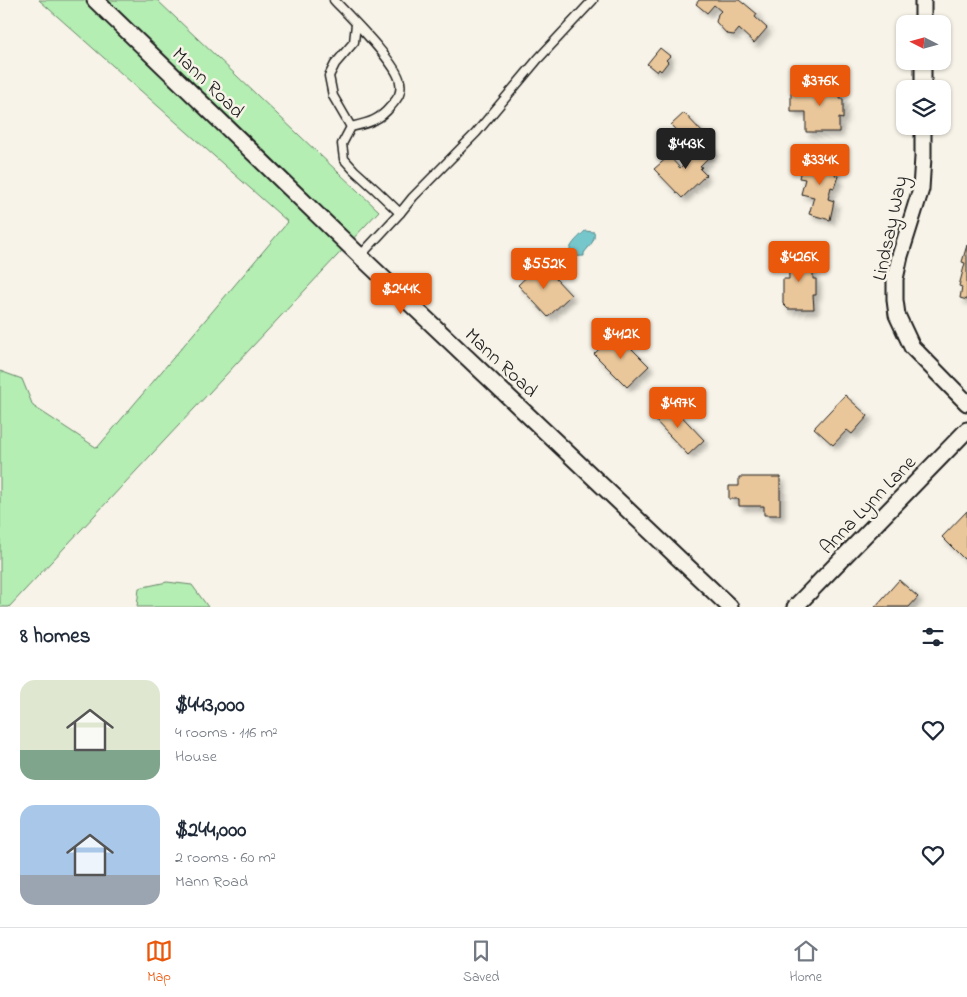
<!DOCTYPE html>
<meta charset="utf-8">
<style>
:root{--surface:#fff;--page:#f2f2f3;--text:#1f2937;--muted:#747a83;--line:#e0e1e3;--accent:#ea580c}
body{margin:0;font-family:"Indie Flower",sans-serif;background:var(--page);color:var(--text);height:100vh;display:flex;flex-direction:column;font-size:19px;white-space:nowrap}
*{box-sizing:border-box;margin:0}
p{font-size:16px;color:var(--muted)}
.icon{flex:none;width:28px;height:28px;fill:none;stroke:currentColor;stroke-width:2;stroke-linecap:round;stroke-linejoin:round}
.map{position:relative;height:607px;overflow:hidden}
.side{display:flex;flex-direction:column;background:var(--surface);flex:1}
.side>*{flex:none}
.needle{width:32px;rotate:276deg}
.fabs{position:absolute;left:896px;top:15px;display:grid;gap:10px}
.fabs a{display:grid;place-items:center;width:55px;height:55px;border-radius:10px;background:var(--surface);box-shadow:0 1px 4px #0004;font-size:25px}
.price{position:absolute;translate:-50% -42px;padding:0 11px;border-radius:5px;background:var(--accent);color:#fff;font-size:16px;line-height:32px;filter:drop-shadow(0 1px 2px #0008)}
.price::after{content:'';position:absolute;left:50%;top:30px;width:15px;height:11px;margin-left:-8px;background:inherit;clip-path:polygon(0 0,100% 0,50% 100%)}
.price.current{background:#222;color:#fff}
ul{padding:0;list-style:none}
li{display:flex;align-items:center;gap:15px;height:125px;padding:0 20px}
li span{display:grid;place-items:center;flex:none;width:140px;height:100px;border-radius:15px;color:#555}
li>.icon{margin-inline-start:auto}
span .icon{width:60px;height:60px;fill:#fffc;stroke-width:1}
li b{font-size:21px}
h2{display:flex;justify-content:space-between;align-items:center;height:60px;padding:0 20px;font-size:21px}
.tab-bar{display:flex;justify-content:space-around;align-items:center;height:70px;border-top:1px solid var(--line);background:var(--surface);font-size:14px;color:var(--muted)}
.tab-bar a{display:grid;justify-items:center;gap:2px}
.tab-bar .current{color:var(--accent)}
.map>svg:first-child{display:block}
.green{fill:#b4eeb3;stroke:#688568}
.water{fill:#76c7cc;stroke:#528386}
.building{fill:#eac79b;stroke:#1c1c1c;filter:url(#shadow)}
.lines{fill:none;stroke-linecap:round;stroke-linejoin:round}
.lane-casing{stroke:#1c1c1c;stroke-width:11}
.street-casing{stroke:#1c1c1c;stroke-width:19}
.lane{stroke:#f7f3e8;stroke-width:8}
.street{stroke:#f7f3e8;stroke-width:15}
.labels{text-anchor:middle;stroke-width:5;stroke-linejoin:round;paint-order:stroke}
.street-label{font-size:20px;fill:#1c1c1c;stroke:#f7f3e8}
</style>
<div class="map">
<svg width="967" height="607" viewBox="0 0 967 607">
<defs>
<filter id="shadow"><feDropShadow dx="4.5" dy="4.5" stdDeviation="2.5" flood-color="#0004"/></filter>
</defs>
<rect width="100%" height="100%" fill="#f7f3e8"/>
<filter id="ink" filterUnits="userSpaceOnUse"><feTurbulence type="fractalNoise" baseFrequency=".02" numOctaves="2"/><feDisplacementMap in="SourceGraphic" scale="10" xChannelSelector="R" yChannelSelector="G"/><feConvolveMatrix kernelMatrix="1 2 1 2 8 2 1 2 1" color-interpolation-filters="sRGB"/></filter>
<g filter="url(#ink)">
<g class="green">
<path d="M 39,0 L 157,0 L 379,211 L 9,607 L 0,607 L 0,371 L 22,379 L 33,406 L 97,448 L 288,222 Z"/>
<path d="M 167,582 L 192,585 L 208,607 L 137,607 L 139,588 Z"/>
</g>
<path class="water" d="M 585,231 L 594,232 C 596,241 589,246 584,253 L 584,256 C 581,256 575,257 572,255 C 564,249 580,236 585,231 Z"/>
<g class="building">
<path d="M 699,0 L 739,0 L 744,4 L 744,3 L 757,14 L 755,17 L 767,28 L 754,43 L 739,29 L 734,35 L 727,34 L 716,22 L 718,14 L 721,11 L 714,5 L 707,13 L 696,4 Z"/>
<path d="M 660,48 L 670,56 L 666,60 L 668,62 L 661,71 L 659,69 L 657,72 L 647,64 Z"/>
<path d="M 807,84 L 841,85 L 840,99 L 843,99 L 843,119 L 839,118 L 839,132 L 806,132 L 806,112 L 791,112 L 791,92 L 807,92 Z"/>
<path d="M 684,113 L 704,134 L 694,143 L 686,137 L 684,139 L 671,125 Z"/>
<path d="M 705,140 L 715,151 L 700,166 L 702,167 L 700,169 L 706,175 L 682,198 L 654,169 L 669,156 L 680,168 L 690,158 L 688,157 Z"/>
<path d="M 816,156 L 839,162 L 835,175 L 838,176 L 834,188 L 831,187 L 828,199 L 834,201 L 830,220 L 809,214 L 814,197 L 801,194 L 805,179 L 799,178 L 801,169 L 811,172 Z"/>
<path d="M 967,245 L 967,300 L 960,298 L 962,287 L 959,286 L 965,263 L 962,262 Z"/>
<path d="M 788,252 L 810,252 L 810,266 L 813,266 L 813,279 L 816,279 L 816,295 L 813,295 L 814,309 L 788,309 L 783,304 L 783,279 L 789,279 Z"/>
<path d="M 541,263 L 571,295 L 548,317 L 518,285 Z"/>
<path d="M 616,333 L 649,366 L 627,387 L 594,354 Z"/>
<path d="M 845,395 L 868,416 L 852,434 L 847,430 L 833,445 L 814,428 Z"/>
<path d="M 664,405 L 670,412 L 674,408 L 704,440 L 688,455 L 652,417 Z"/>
<path d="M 739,477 L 780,477 L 780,515 L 764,515 L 764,506 L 739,506 L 739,499 L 729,499 L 729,486 L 739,486 Z"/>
<path d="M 967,511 L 967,555 L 964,559 L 942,537 Z"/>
<path d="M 899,580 L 918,597 L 909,607 L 875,607 Z"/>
</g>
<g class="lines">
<g class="lane-casing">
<g id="lane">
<path d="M 334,0 C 349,16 397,63 400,82 C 402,93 398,98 391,106 C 379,121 368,123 351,127 L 342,144 L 344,159 L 354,170 L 376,190 L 400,213"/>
<path d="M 351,127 L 333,96 L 329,76 L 335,64 L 354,42 L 356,24"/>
<path d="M 360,256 L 400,213 L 413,197 L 476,133 L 538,59 L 593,0"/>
</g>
</g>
<g class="street-casing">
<g id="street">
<path d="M 95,0 L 360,256 L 730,607"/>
<path d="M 923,0 L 923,24"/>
<path d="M 923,61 L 923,89"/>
<path d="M 923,126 L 923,157 L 921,189 L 900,256 L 895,279 L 895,300 L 897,315 L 912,347 L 967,403"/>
<path d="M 795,607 L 967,430"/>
</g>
</g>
<use href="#lane" class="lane"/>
<use href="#street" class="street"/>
</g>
</g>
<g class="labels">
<g class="street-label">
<text transform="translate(209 82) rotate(44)" y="7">Mann Road</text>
<text transform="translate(889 228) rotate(-78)" y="7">Lindsay Way</text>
<text transform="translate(502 362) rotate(43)" y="7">Mann Road</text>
<text transform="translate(867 504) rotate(-46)" y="7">Anna Lynn Lane</text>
</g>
</g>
</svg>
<div class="fabs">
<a><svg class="needle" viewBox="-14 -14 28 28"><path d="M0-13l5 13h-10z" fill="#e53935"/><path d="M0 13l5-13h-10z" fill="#747a83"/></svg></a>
<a><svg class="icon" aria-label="layers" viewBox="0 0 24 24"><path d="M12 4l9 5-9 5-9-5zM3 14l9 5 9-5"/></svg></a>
</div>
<b class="price" style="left:820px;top:107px">$376K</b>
<b class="price current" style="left:686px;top:170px">$443K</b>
<b class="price" style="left:820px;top:186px">$334K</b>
<b class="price" style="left:799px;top:283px">$426K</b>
<b class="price" style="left:544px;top:290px">$552K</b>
<b class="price" style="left:401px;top:315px">$244K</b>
<b class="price" style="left:621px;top:360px">$412K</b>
<b class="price" style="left:678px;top:429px">$497K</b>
</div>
<section class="side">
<h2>8 homes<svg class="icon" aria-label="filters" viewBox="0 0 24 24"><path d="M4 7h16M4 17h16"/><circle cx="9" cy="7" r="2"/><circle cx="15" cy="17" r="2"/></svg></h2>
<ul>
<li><span style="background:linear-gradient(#dfe7d0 70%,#7fa58c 0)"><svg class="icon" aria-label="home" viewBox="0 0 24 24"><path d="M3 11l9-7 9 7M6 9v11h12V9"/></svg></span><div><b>$443,000</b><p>4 rooms · 116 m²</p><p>House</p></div><svg class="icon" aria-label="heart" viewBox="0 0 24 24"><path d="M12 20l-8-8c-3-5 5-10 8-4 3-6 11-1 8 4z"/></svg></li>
<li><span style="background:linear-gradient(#a9c7e8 70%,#9aa5b1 0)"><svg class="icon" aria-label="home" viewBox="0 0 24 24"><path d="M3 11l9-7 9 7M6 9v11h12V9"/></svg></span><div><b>$244,000</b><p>2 rooms · 60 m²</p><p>Mann Road</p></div><svg class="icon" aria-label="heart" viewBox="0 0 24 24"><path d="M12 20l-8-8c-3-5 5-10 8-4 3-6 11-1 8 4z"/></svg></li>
</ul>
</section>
<nav class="tab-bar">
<a class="current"><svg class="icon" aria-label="map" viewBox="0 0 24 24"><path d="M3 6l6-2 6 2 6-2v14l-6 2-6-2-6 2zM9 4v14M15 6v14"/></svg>Map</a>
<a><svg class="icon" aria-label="saved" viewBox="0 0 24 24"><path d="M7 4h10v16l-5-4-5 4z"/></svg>Saved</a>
<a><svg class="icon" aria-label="home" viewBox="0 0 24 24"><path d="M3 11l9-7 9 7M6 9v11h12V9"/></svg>Home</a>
</nav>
